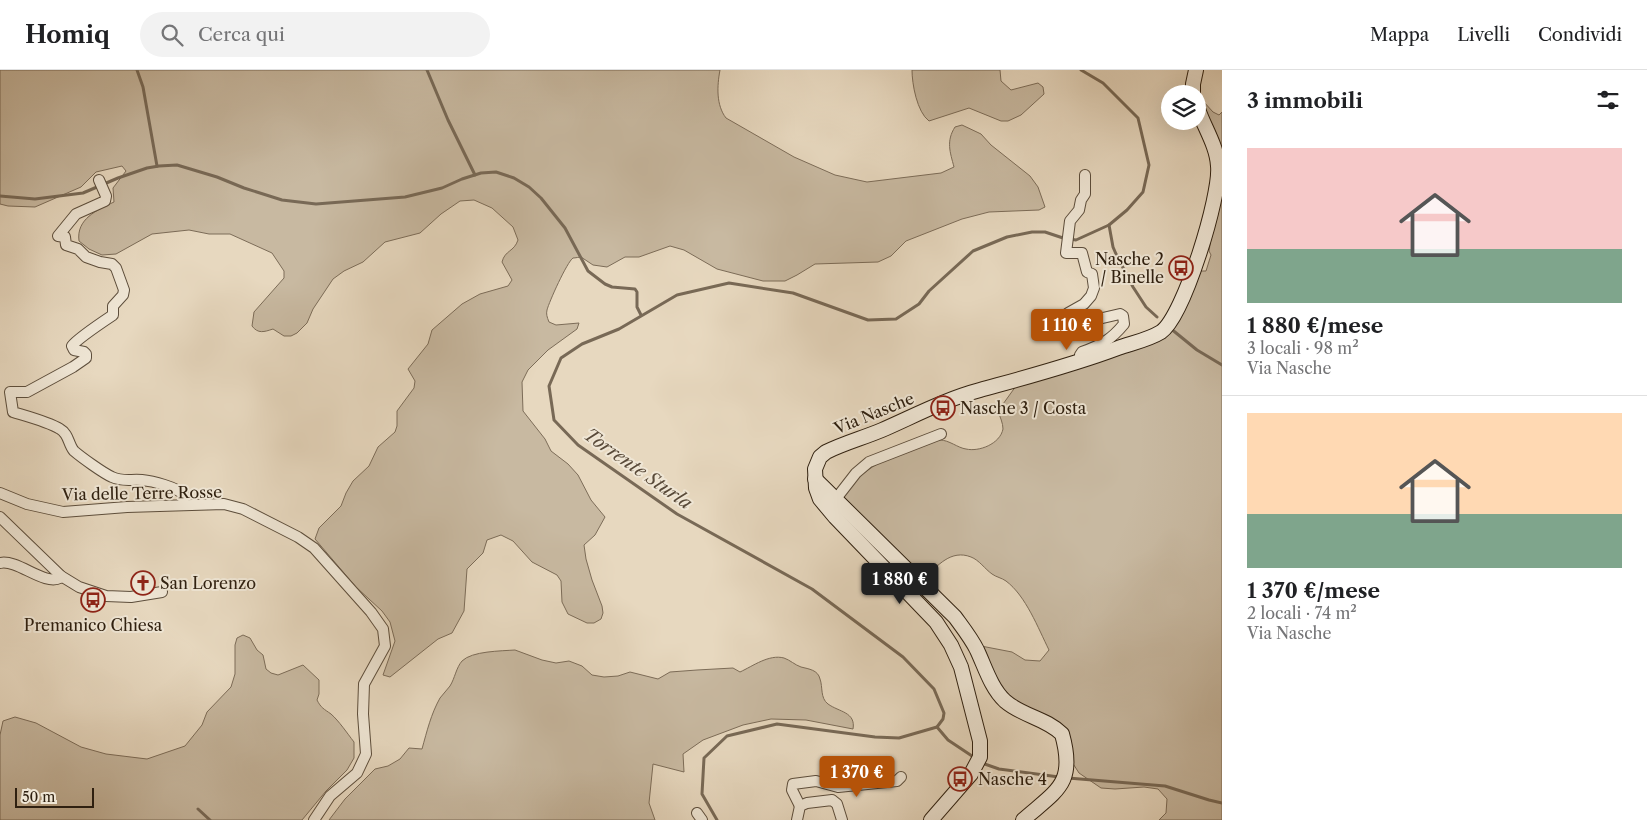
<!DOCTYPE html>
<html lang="it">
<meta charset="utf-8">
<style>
:root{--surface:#fff;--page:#f2f2f2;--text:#202124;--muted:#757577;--line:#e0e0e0;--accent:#b45309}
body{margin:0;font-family:"Libre Caslon Text",serif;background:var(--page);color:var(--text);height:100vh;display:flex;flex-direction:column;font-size:19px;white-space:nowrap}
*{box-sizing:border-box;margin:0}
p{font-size:16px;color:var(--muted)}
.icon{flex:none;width:28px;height:28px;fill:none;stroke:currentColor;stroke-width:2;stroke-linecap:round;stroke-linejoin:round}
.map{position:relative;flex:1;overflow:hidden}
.drawer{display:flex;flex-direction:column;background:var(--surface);width:425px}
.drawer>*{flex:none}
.controls{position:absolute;left:1161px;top:15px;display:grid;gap:10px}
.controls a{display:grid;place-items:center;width:45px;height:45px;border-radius:50%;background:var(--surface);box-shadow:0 5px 20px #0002;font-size:25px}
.scale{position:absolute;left:15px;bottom:12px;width:79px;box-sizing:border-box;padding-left:5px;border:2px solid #2f2010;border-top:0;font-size:14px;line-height:18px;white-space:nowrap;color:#2f2010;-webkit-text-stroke:4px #efe6d5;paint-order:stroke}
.price{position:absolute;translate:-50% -42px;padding:0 11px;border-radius:5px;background:var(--accent);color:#fff;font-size:16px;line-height:32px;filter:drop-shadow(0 1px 2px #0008)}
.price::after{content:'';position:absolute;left:50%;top:30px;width:15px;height:11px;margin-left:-8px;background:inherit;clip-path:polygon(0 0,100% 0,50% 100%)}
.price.selected{background:#222;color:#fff}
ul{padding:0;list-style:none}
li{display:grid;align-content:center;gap:10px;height:265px;padding:0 25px}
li+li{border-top:1px solid var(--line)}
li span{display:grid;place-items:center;height:155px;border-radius:0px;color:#555}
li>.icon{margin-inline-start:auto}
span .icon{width:90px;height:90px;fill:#fffc;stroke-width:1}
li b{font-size:21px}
h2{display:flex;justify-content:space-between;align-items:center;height:60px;padding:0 25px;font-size:21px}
header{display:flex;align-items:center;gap:30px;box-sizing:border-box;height:70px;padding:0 25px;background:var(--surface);border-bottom:1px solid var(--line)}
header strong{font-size:24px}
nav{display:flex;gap:28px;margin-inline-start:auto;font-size:18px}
.search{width:350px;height:45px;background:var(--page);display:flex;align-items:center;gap:12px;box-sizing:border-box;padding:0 18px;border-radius:28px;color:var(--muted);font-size:19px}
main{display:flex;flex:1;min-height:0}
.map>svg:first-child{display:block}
.green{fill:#c8b9a1;stroke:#7c6c58}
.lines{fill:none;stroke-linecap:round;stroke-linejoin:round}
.stream{stroke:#786956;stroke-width:3}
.street-casing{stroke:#5d4e3c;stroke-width:12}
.secondary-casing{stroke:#2f2010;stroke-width:16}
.street{stroke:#efe6d5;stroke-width:10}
.secondary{stroke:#efe6d5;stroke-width:14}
.labels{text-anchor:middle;stroke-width:4;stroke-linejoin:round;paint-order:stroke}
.poi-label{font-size:16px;fill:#2f2010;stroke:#efe6d5;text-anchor:start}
.street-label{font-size:16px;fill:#2f2010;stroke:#efe6d5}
.water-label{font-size:18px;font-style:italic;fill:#594a39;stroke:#efe6d5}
</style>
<header>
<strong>Homiq</strong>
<div class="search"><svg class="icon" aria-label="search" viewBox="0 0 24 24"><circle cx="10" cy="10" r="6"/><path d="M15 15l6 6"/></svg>Cerca qui</div>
<nav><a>Mappa</a><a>Livelli</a><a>Condividi</a></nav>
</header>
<main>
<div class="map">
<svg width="1222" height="750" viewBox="0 0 1222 750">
<rect width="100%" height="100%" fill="#e7d8bf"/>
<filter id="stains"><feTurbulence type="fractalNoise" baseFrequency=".004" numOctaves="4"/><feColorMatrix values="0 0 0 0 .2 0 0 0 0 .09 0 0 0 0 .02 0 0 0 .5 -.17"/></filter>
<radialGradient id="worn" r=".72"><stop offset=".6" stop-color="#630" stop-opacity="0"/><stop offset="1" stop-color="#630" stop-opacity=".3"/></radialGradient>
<g class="green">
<path d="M 0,0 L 720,0 C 717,16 716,35 726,48 L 794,87 L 835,105 L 867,112 L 941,103 L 954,97 C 950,82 946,71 955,57 L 962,55 L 981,64 L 991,75 L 1030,106 L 1038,117 L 1045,137 L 1039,140 L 989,142 L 962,149 L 906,171 L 891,186 L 878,192 L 815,194 L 797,205 L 785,211 L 763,211 L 717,199 L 684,180 L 670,176 L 639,187 L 625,187 L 607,197 L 593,195 L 581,187 C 580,187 575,188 573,188 C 567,192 549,232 547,240 C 546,244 547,247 549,252 L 556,255 L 579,253 L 577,259 L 548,280 L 528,300 L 522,312 L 523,341 L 545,369 L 551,381 L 568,394 L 578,405 L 591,430 L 605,447 L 595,465 L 584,475 L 586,489 L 592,510 L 602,536 L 603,543 L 601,549 L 594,553 L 587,553 L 568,544 L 562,532 L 561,511 L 557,505 L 532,492 L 513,471 L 501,465 L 487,470 L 483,483 L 467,499 L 464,541 L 452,563 L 438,569 L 390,607 L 383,605 L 395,571 L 390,552 L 382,541 L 356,517 L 315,469 L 319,458 L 341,436 L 346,423 L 353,411 L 369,396 L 378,377 L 395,362 L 397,356 L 397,341 L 414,318 L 415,311 L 408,299 L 428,274 L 432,260 L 462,234 L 480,224 L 508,216 L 512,210 L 502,192 C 505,180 514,182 518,170 L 513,157 L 492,138 L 474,130 L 460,131 L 441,144 L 420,163 L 385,172 L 363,192 L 344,201 L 333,209 L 313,239 L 307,253 L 297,263 L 291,266 L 284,266 L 273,259 C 264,262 258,264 252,256 L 254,242 L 284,208 L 284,201 L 272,183 L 230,164 L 209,164 L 189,160 L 152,164 L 116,184 L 102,185 L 89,179 L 79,171 C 76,149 97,140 114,132 L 113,118 L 126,101 L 122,96 L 96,102 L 81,117 L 35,137 L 8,136 L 0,134 Z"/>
<path d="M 912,0 L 1000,0 L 1001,11 L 1011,20 L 1038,13 L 1043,17 L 1044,24 L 1021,45 L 1008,51 L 1001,51 L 969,38 L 929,51 C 917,42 912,14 912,0 Z"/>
<path d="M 1203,31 L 1213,42 L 1219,45 L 1222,42 L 1222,87 L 1201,34 Z"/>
<path d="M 1222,103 L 1222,750 L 1159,750 L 1166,743 L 1167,729 L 1158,719 L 1144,717 L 1115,719 L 1101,718 L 1079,703 L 1072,692 L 1065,661 L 1014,631 L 998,612 L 981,576 L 1012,582 L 1025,590 L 1040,591 L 1049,580 C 1038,558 1026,526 1006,511 C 1002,508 996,507 992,504 C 985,499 979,490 971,487 C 951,479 937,496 925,508 L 842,425 C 862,398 891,385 922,376 C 927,374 935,370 940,370 C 949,370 958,378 966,379 C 979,382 1000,374 1003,359 C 1003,353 1000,347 998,341 L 1016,316 L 1160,270 L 1199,201 L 1206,201 L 1211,185 L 1209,181 Z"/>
<path d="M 243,565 L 250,568 L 257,580 L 263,585 L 266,599 L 271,603 L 278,605 L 303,595 L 319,610 L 319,624 L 317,630 C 321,638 324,639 331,644 C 339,651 347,663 354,672 L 354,688 L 347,700 L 326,721 L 302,750 L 0,750 L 0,665 L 3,651 L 15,647 L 36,653 L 81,677 L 106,684 L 147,689 L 185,676 L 202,655 L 207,642 L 231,617 L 235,604 L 235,575 L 237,568 Z"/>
<path d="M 515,580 L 542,590 L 556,593 L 569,591 L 582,596 L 592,605 L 604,607 L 618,606 L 630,602 L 658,609 L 670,602 L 697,600 L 733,598 L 740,602 C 753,596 769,584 784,588 C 790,590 795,595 801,597 C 809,599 818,600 820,609 C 823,617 820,628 828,634 C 839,642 856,642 853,659 L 806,650 L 771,649 L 743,655 L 703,670 L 683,684 L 684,702 L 653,694 L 649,733 L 655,750 L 329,750 L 345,729 L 375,699 L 388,696 L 400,689 L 409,678 L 422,679 C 427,661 431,644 440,628 C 443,624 447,620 450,616 C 455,608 456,598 462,591 C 472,581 501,581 515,580 Z"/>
</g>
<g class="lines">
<g class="stream">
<path d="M 137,0 L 143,17 L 157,96"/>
<path d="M 427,0 L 448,50 L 475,105"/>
<path d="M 0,126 L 35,129 L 83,123 L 118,108 L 147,98 L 159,96 L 177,95 L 217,107 L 244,118 L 282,130 L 316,134 L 405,127 L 442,118 L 462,109 L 481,103 L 496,102 L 514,108 L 529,117 L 541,128 L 565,158 L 588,201 L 605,214 L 612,217 L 635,219 L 637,222 L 637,237 L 641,245"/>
<path d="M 1109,155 L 1113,177 L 1116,184 L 1133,217 L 1146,237 L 1157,247"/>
<path d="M 1170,258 L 1197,280 L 1222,295"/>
<path d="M 937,657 L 948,670 L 975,688"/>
<path d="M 982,693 L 999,699 L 1059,707"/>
<path d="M 1068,708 L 1165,716 L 1209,730 L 1222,733"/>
<path d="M 198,739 L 210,750"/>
<path d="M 717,750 L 702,724 L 704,688 L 727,666 L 777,654 L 875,667 L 899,668 L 937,657 L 943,649 L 944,643 L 934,619 L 903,587 L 812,519 L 677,444 L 578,375 L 554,350 L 549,316 L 561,288 L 582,274 L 619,259 L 677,225 L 729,213 L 793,223 L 868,250 L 896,249 L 919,234 L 929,221 L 973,181 L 1007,167 L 1032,162 L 1045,162 L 1063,168 L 1076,170 L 1109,155 L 1127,140 L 1143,122 L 1149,95 L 1138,48 L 1103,13 L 1081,0"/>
</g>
<g class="street-casing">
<g id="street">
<path d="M 99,110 L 106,126 L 105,131 L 76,144 L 58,166 L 65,167 L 66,175 L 78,179 L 86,187 L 100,192 L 112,194 L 116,198 L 124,220 L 123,225 L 113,236 L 113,245 C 104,251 77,269 72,276 L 74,280 L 84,282 L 86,284 L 86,288 L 73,297 L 27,322 L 10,322 L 13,342 C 26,346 49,352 60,359 C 69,364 68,374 74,381 C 81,387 103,403 112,407 C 122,412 131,409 142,410 C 152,411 177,417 184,425 L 183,435"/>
<path d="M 1081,292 L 1080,285 L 1082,282 C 1101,275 1111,270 1124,254 L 1123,246 L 1120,244 L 1081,253 L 1068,250 L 1067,245 L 1068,243 L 1084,234 L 1091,226 L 1094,218 L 1092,204 L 1087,202 L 1082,183 L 1066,183 L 1070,151 L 1079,140 L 1081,130 L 1085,124 L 1085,105"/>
<path d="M 0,423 L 27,434 L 63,442 L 127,437 L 224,434 L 243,439 L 298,467 L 314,478 L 371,542 L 383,559 L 385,576 L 364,614 L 363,644 L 366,684 L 357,703 L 330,726 L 314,750"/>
<path d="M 835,430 L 856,403 L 869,392 L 941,364"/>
<path d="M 0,447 L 61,506 L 79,517 L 106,526 L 131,527 L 162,522"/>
<path d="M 0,493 C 18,489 44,516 60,508 L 61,506"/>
<path d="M 800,736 L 792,720 L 793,714 L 816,711 L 838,717 L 897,711 L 901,707"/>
<path d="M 697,743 L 702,750"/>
<path d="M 797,750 L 800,736 L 807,733 L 832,730 L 837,734 L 842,750"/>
</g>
</g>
<g class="secondary-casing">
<g id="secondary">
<path d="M 1193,24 L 1193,14 L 1196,0"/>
<path d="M 815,409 L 955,547 C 963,558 971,568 977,580 C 985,597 991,618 1005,631 C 1022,646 1046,648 1062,664 C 1076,714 1057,720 1023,750"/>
<path d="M 931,750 L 971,704 L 980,687 L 980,671 L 961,597 L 951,575 L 936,552 L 835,447 L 820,429 L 816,418 L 815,399 L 820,387 L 826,382 C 844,373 863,368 882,360 C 914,346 946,329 980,320 C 1027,307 1073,295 1118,278 C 1132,273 1148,270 1161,262 C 1184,246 1221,125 1218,96 C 1217,76 1204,57 1198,39"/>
</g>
</g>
<use href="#street" class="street"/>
<use href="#secondary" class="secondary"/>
</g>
<defs>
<g id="bus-ring" transform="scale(1.25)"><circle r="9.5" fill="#efe6d5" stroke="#8f2418" stroke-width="1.5"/><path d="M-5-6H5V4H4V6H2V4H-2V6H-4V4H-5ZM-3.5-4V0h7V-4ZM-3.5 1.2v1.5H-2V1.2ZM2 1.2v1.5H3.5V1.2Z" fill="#8f2418"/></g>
<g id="church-ring" transform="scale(1.25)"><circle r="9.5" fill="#efe6d5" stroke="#8f2418" stroke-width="1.5"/><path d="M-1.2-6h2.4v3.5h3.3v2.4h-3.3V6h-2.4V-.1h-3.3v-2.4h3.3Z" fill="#8f2418"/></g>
</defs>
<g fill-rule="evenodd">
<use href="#bus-ring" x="1181" y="198"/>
<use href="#bus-ring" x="943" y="338"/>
<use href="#church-ring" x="143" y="513"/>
<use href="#bus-ring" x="93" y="530"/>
<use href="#bus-ring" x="960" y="709"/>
</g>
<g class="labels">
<g class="poi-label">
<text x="1164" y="195" text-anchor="end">Nasche 2<tspan x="1164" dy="18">/ Binelle</tspan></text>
<text x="960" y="344">Nasche 3 / Costa</text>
<text x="160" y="519">San Lorenzo</text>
<text x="93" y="561" text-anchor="middle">Premanico Chiesa</text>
<text x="978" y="715">Nasche 4</text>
</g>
<g class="street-label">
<text transform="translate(874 343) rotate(-22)" y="6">Via Nasche</text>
<text transform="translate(142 423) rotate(-1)" y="6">Via delle Terre Rosse</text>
</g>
<g class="water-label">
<text transform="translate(638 399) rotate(35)" y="6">Torrente Sturla</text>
</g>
</g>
<rect width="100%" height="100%" filter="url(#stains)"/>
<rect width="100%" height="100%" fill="url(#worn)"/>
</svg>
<div class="controls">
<a><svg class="icon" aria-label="layers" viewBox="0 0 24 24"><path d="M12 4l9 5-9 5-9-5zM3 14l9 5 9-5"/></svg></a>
</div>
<div class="scale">50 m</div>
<b class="price" style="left:1067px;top:281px">1 110 €</b>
<b class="price selected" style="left:900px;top:535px">1 880 €</b>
<b class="price" style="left:857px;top:728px">1 370 €</b>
</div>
<section class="drawer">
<h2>3 immobili<svg class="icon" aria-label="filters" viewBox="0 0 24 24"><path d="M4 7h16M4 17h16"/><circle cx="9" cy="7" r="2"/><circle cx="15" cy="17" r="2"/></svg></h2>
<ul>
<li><span style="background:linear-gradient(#f6c9c9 65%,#7fa58c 0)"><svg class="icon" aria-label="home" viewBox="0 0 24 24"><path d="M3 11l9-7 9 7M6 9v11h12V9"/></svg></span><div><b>1 880 €/mese</b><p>3 locali · 98 m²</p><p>Via Nasche</p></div></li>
<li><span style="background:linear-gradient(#ffd9b3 65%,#7fa58c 0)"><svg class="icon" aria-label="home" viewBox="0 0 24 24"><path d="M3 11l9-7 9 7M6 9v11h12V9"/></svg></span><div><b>1 370 €/mese</b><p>2 locali · 74 m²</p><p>Via Nasche</p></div></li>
</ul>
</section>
</main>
